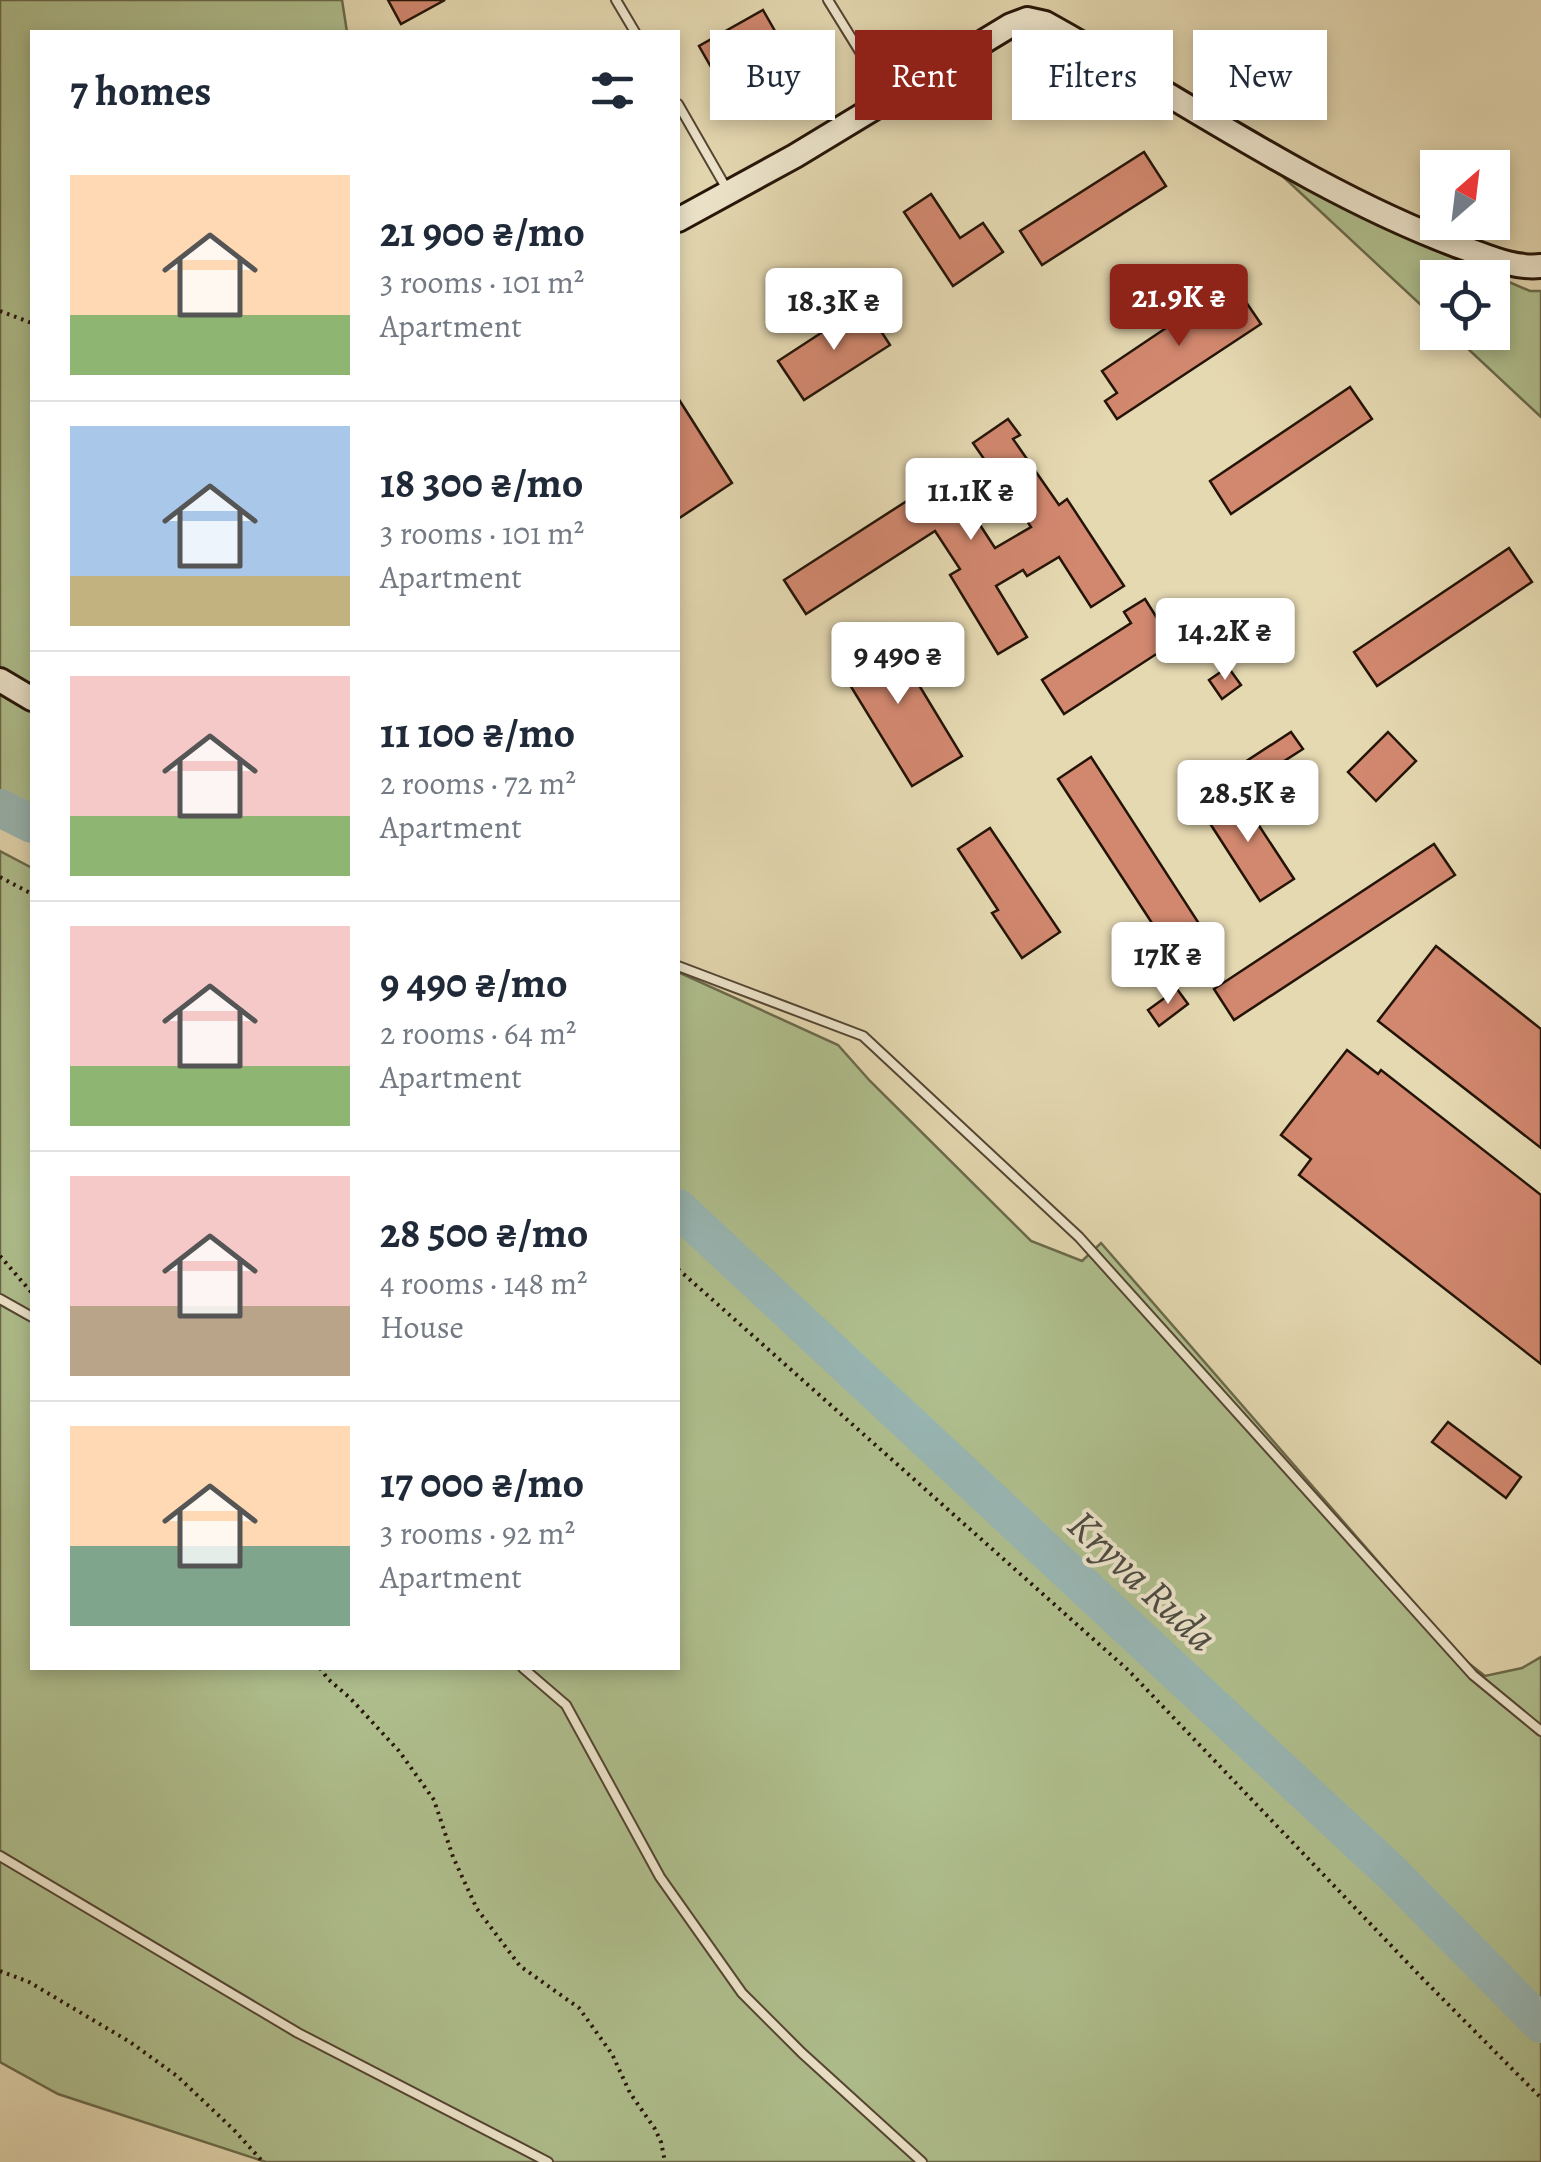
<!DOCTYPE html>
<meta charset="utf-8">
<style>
:root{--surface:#fff;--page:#f6f6f7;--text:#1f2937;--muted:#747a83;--line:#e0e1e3;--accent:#8f2418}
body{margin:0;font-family:Alegreya,serif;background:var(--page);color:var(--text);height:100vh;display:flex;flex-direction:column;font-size:38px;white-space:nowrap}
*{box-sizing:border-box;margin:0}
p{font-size:32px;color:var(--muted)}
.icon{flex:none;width:55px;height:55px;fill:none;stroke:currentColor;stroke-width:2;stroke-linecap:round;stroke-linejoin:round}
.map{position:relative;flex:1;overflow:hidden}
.drawer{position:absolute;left:30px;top:30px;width:650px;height:1640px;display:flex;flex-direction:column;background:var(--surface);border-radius:0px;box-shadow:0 5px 15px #0003}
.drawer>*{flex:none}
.banner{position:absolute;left:710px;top:30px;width:680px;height:90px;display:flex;gap:20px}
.needle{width:65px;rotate:28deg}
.controls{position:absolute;left:1420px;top:150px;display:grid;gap:20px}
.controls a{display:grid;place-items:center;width:90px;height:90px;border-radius:0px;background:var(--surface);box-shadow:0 5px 15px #0003;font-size:50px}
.price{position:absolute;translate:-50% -85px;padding:0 22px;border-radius:10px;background:#fff;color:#222;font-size:32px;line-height:65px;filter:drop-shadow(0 2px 5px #0008)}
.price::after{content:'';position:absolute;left:50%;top:60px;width:30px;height:22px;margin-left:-15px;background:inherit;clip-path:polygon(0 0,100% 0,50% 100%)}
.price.active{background:var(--accent);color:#fff}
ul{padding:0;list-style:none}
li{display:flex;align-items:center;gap:30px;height:250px;padding:0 40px}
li+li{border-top:2px solid var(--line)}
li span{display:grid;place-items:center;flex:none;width:280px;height:200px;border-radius:0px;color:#555}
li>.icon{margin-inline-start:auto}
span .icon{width:120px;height:120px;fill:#fffc;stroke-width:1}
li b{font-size:42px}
h2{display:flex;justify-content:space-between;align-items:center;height:120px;padding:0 40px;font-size:42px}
.chip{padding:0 35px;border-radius:0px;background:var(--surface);box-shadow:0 5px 15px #0003;font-size:35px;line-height:90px}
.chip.active{background:var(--accent);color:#fff}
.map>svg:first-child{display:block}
.green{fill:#b0c08f;stroke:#6a6a4b;stroke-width:2.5}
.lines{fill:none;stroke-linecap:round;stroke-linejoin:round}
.river{stroke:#99b8b6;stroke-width:38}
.building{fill:#d2886f;stroke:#241407;stroke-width:2.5}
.lane-casing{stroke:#544532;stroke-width:12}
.secondary-casing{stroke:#241407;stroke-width:28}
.path{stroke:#241407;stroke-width:4;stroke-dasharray:2.5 5;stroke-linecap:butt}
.lane{stroke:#eee6cd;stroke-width:8}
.secondary{stroke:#eee6cd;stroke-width:22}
.labels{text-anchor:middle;stroke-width:8;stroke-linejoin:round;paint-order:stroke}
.water-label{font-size:42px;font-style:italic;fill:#4d4d44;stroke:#eee6cd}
</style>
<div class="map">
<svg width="1541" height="2162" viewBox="0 0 1541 2162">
<rect width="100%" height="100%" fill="#e5d9b2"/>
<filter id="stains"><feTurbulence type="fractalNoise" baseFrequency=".002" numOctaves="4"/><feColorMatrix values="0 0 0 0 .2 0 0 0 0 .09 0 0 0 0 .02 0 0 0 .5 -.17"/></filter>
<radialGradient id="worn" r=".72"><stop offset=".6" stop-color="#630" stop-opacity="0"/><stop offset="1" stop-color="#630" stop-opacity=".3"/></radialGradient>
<g class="green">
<path d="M 0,0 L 342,0 L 347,32 L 32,32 L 32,813 L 0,796 Z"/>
<path d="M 1276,170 L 1403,236 L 1530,291 L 1541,291 L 1541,417 L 1451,333 L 1492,332 L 1492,278 L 1438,278 L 1437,320 Z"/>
<path d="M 0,851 L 32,868 L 32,1668 L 678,1668 L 678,972 L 838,1045 L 870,1081 L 1031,1241 L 1082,1261 L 1101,1243 L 1462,1658 L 1485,1676 L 1522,1668 L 1541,1657 L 1541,2162 L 266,2162 L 58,2094 L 0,2062 Z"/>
</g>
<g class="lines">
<g class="river">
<path d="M 0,808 L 32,824"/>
<path d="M 678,1208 L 1393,1874 L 1541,2024"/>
</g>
</g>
<g class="building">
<path d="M 388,0 L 445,0 L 401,24 Z"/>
<path d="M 763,10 L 779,38 L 715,74 L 699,46 Z"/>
<path d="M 1144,152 L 1166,186 L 1042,265 L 1020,231 Z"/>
<path d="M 931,194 L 960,238 L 983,223 L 1003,252 L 953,286 L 904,212 Z"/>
<path d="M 1233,283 L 1261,324 L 1117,419 L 1105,401 L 1117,393 L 1102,371 Z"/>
<path d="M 864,305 L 890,345 L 804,400 L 778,361 Z"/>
<path d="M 1350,387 L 1372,419 L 1231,514 L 1210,481 Z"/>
<path d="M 678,398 L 732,483 L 678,519 Z"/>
<path d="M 1008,419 L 1020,435 L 1013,439 L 1059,505 L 1067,499 L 1124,586 L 1091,607 L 1059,557 L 1027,576 L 1023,570 L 996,586 L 1027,637 L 998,654 L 950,575 L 960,569 L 935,531 L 806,614 L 784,580 L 913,497 L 909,490 L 943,468 L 995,548 L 1031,527 L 973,443 Z"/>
<path d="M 1509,548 L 1532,582 L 1377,686 L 1354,652 Z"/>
<path d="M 1145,599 L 1162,626 L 1167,623 L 1178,640 L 1064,714 L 1042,680 L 1131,623 L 1124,612 Z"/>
<path d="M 885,629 L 962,756 L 912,786 L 834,659 Z"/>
<path d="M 1228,667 L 1241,685 L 1222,699 L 1209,680 Z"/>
<path d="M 1291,732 L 1303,749 L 1239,790 L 1228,773 Z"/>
<path d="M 1388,732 L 1416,761 L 1376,801 L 1348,772 Z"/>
<path d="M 1091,757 L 1198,922 L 1165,943 L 1058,779 Z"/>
<path d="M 1235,789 L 1294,879 L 1260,901 L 1202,811 Z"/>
<path d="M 990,828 L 1060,932 L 1022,958 L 992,913 L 998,910 L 958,849 Z"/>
<path d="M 1434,844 L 1455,875 L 1234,1020 L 1214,989 Z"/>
<path d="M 1436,946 L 1541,1029 L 1541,1148 L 1378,1021 Z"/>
<path d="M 1177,989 L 1188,1004 L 1159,1026 L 1148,1010 Z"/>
<path d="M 1347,1050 L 1378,1074 L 1381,1070 L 1541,1195 L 1541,1364 L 1299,1175 L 1311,1159 L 1281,1135 Z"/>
<path d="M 1448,1422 L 1521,1477 L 1506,1498 L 1432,1442 Z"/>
</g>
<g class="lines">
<g class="lane-casing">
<g id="lane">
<path d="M 616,0 L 635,32"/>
<path d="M 828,0 L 886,94"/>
<path d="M 678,104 L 728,191"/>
<path d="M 678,966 L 863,1036 L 1079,1237 L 1473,1675 L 1541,1731"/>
<path d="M 0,1299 L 32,1317"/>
<path d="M 523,1668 L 566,1705 L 660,1877 L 742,1993 L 802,2053 L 922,2162"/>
<path d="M 0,1856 L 298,2033 L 548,2162"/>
</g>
</g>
<g class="secondary-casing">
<g id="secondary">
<path d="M 678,220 L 795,156 L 1011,25 L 1027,19 L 1045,23 C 1181,98 1315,193 1461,247 C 1487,256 1513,269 1541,266"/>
<path d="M 0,680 L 32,699"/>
</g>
</g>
<g class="path">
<path d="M 0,311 L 32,323"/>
<path d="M 0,877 L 32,894"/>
<path d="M 0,1256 L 32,1293"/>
<path d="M 678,1269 L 1128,1670 L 1423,1979 L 1541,2098"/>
<path d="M 320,1668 L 328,1679 L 350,1698 L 399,1751 L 434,1800 L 453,1857 L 477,1909 L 520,1966 L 579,2008 L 612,2054 L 630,2093 L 655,2129 L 661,2142 L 665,2162"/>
<path d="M 0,1971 L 29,1982 L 130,2042 L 177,2076 L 234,2130 L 263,2162"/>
</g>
<use href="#lane" class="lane"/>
<use href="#secondary" class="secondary"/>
</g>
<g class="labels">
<g class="water-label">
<text transform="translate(1143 1580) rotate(43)" y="15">Kryva Ruda</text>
</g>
</g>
<rect width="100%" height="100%" filter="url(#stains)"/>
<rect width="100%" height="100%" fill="url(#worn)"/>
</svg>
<div class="controls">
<a><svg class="needle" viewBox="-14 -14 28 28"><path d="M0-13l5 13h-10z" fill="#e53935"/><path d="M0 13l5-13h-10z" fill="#747a83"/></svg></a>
<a><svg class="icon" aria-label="locate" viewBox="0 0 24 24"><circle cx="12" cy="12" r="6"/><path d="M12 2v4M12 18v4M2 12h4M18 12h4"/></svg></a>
</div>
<b class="price active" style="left:1179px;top:349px">21.9K ₴</b>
<b class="price" style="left:834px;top:353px">18.3K ₴</b>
<b class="price" style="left:971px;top:543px">11.1K ₴</b>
<b class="price" style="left:1225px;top:683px">14.2K ₴</b>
<b class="price" style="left:898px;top:707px">9 490 ₴</b>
<b class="price" style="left:1248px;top:845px">28.5K ₴</b>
<b class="price" style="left:1168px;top:1007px">17K ₴</b>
<div class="banner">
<a class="chip">Buy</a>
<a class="chip active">Rent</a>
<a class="chip">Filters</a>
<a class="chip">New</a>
</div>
<section class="drawer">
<h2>7 homes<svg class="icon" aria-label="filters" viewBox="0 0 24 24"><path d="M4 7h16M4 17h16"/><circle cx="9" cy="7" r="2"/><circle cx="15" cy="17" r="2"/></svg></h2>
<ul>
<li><span style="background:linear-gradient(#ffd9b3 70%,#8fb573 0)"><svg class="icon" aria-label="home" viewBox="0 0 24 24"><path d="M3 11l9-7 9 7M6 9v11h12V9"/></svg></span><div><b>21 900 ₴/mo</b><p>3 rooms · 101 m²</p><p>Apartment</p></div></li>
<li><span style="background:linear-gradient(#a9c7e8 75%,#c2b280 0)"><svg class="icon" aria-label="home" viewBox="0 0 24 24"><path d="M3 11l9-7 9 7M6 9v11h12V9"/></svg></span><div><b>18 300 ₴/mo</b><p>3 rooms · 101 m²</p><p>Apartment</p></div></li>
<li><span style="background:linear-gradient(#f6c9c9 70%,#8fb573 0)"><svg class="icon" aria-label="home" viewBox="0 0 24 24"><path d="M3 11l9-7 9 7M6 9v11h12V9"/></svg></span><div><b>11 100 ₴/mo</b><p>2 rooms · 72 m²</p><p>Apartment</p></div></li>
<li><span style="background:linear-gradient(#f6c9c9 70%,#8fb573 0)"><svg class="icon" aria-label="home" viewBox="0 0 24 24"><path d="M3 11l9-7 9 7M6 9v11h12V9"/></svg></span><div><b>9 490 ₴/mo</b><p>2 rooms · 64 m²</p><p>Apartment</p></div></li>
<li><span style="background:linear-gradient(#f6c9c9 65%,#b9a48a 0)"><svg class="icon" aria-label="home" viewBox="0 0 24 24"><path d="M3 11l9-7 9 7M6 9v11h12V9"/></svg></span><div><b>28 500 ₴/mo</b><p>4 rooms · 148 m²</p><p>House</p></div></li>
<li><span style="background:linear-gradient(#ffd9b3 60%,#7fa58c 0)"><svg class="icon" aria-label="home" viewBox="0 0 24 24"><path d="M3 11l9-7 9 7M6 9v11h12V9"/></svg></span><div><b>17 000 ₴/mo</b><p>3 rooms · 92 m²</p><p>Apartment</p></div></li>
</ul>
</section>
</div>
